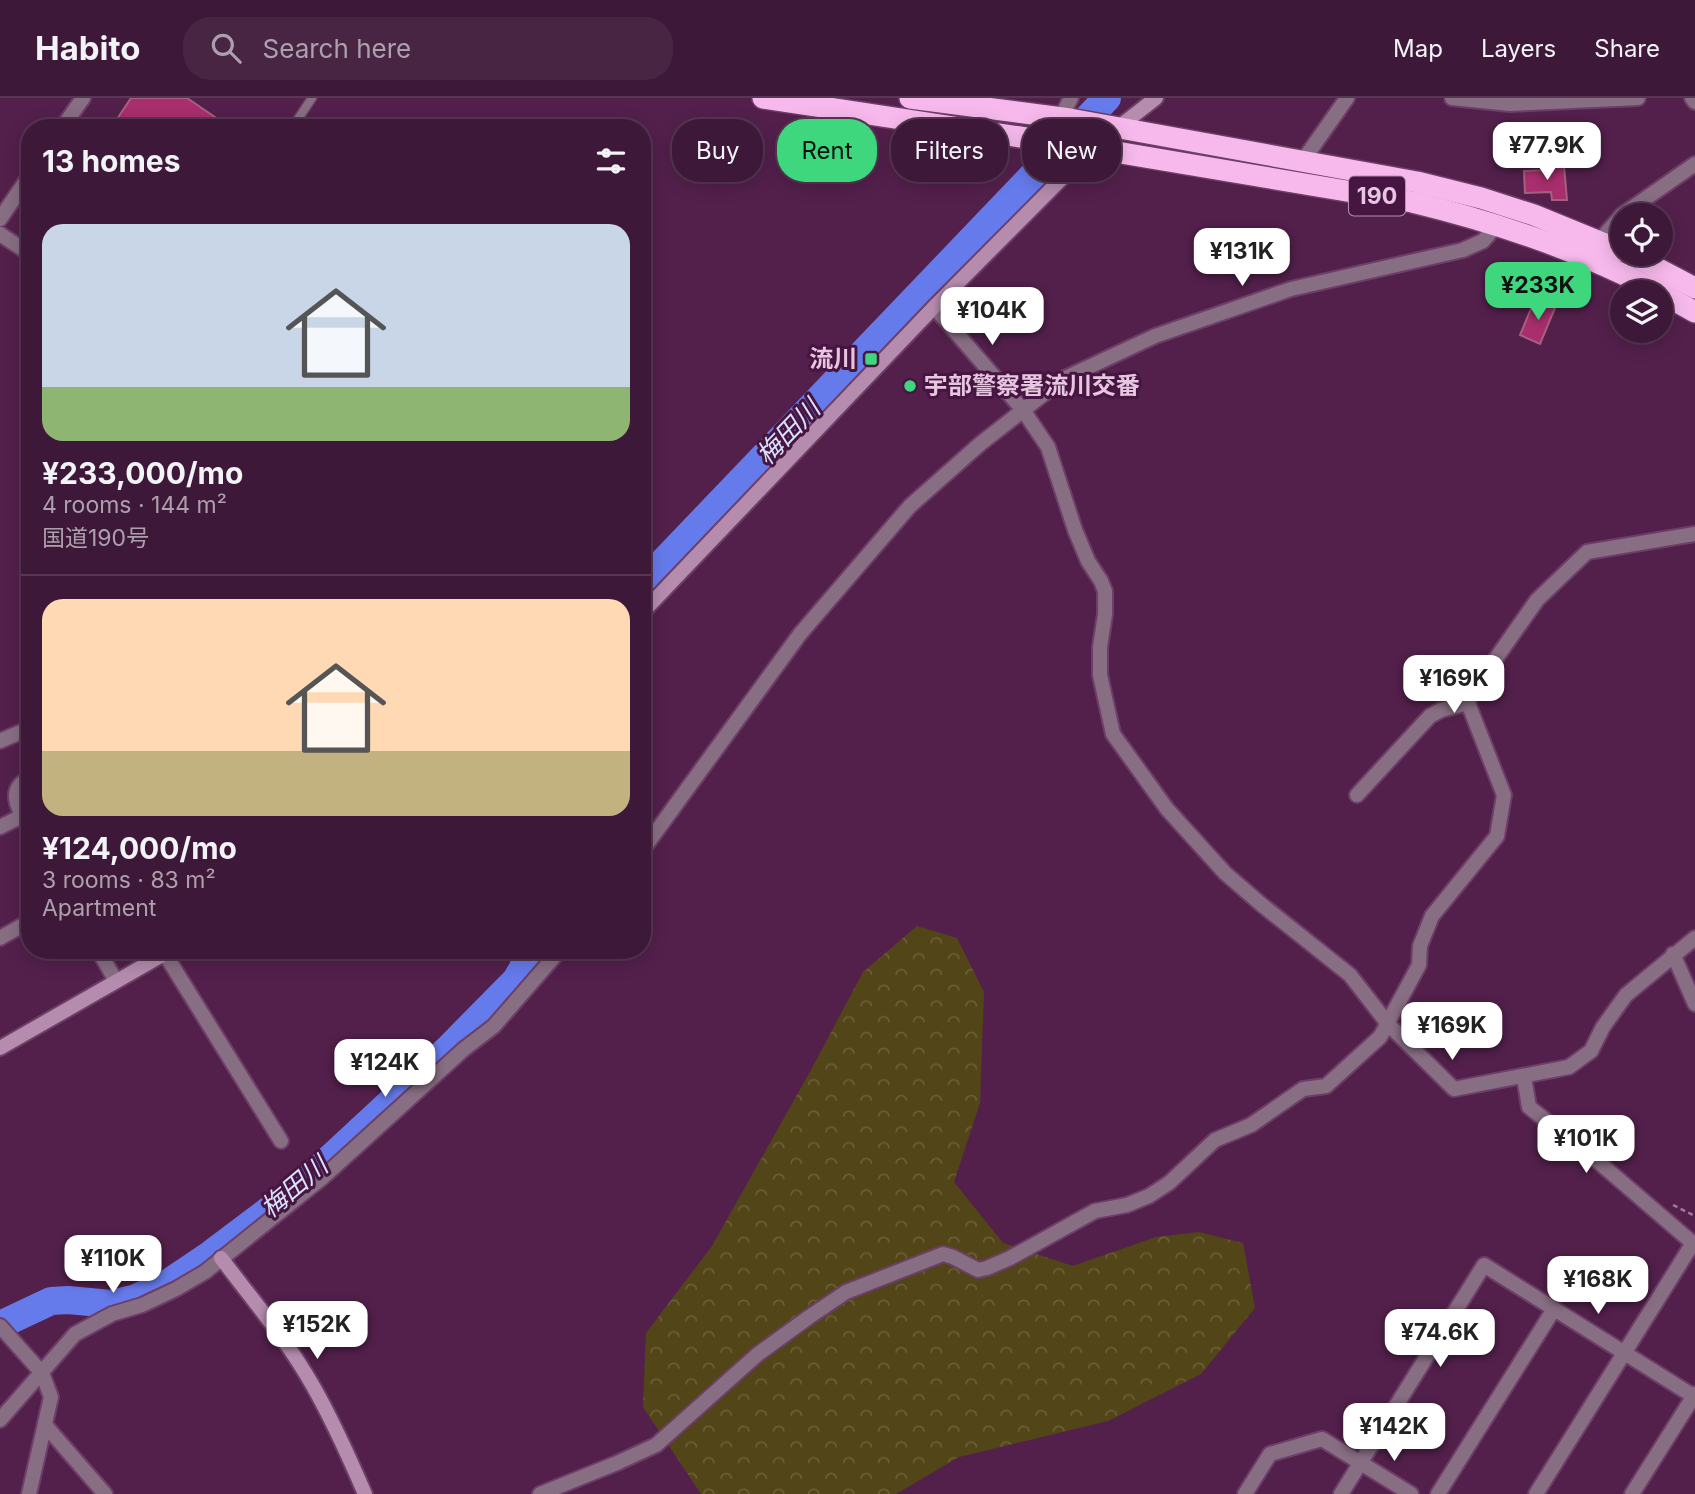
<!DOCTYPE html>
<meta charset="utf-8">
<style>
:root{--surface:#3e1839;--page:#492544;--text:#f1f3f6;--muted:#ada0ae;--line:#573753;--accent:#3fd77d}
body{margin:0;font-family:Inter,"Noto Sans JP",sans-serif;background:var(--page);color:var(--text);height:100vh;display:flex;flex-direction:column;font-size:26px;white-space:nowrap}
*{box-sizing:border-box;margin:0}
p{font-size:23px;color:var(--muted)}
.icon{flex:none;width:38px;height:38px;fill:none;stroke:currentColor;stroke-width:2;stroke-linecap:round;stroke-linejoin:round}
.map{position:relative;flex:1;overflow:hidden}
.sheet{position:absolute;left:21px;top:21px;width:630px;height:840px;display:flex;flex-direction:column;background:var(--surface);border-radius:28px;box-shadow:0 4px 18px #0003,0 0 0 2px var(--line)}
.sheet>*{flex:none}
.banner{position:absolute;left:672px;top:21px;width:665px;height:63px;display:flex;gap:14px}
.controls{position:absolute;left:1610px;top:105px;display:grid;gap:14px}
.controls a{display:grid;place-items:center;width:63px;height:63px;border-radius:50%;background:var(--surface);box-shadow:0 4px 18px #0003,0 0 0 2px var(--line);font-size:35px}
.price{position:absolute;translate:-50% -60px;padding:0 16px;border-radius:14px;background:#fff;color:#222;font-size:23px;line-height:46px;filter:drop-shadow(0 2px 4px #0008)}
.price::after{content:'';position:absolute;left:50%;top:42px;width:21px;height:16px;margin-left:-10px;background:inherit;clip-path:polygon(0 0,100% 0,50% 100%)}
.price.active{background:var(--accent);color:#111}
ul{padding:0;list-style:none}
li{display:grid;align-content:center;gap:14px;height:371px;padding:0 21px}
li+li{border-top:2px solid var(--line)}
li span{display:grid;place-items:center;height:217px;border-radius:21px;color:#555}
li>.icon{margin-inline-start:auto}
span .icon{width:126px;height:126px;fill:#fffc;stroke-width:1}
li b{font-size:30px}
h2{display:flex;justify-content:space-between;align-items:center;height:84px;padding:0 21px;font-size:30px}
.chip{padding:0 24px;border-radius:28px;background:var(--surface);box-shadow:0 4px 18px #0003,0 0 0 2px var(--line);font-size:24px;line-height:63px}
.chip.active{background:var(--accent);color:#111}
header{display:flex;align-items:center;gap:42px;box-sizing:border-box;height:98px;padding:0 35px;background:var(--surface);border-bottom:2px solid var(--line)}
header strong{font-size:33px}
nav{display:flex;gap:38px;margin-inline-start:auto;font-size:24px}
.search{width:490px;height:63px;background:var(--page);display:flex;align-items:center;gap:18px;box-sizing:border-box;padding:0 24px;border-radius:28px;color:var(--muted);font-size:26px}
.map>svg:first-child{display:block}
.forest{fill:url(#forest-crowns)}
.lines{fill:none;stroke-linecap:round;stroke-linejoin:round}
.river{stroke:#667beb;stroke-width:28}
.building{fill:#a82e6e;stroke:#a6607f;stroke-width:2}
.lane-casing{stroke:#6d3e67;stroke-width:11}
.street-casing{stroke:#6d3e67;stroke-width:18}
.secondary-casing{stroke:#6d3e67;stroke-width:18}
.highway-casing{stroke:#6d3e67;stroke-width:24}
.path{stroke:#a1799b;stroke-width:2.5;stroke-dasharray:5 3.5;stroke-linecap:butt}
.lane{stroke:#886e83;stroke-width:8}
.street{stroke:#886e83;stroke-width:14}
.secondary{stroke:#b58cae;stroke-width:14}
.highway{stroke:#f7b9ec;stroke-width:21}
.poi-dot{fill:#3fd77d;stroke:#471541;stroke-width:2.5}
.labels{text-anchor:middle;stroke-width:6;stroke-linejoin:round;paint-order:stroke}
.shield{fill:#471541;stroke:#b691b0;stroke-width:2}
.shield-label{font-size:23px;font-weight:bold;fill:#e6c6e0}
.poi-label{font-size:24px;font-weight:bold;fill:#e6c6e0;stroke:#471541;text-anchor:end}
.water-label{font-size:26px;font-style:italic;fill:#dae2fe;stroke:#471541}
</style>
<header>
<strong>Habito</strong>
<div class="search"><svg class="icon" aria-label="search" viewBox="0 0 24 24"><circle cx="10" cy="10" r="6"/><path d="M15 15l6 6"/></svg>Search here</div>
<nav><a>Map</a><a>Layers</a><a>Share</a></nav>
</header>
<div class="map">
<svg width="1695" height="1396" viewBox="0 0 1695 1396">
<defs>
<pattern id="forest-crowns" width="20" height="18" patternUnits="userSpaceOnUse" patternTransform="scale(1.75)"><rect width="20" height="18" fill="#524517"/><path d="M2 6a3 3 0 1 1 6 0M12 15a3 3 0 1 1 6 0" fill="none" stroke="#6b5e38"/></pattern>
</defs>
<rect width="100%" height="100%" fill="#53204c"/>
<path class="forest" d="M 917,828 L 957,840 L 984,894 L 980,1005 L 954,1084 L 1003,1145 L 1073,1168 L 1156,1139 L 1199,1134 L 1243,1145 L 1255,1210 L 1201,1276 L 1108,1323 L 959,1359 L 896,1396 L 701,1396 L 643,1309 L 646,1235 L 712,1148 L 811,972 L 863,874 Z"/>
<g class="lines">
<g class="river">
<path d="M 642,486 L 1107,0"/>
<path d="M 0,1227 L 51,1203 L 68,1202 L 111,1206 L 136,1200 L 168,1185 L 211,1156 L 297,1091 L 448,951 L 516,882 L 523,870 L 528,852"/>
</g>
</g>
<g class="building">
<path d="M 131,0 L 187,0 L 231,30 L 111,30 Z"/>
<path d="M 1552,68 L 1564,68 L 1567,102 L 1552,102 L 1551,94 L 1525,95 L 1524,73 L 1552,72 Z"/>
<path d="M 1535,201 L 1555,210 L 1540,246 L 1520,237 Z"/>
</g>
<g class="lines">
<g class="lane-casing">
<path id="lane" d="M 292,30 L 312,0"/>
</g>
<g class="street-casing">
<g id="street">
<path d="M 1452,0 L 1510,6 L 1638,0"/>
<path d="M 1692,0 L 1695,4"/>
<path d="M 62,30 L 83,0"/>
<path d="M 1048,44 L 1071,0"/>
<path d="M 1302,64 L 1347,0"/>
<path d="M 1622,117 L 1695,66"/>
<path d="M 0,121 L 30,77"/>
<path d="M 0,136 L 30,156"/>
<path d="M 1593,150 L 1622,117"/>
<path d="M 934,209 L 1023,312 L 1048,349 L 1075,432 L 1088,463 L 1101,483 L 1105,493 L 1105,516 L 1100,549 L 1100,577 L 1113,636 L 1167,711 L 1225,775 L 1262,807 L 1350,877 L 1388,926 L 1454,991 L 1569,969 L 1591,953 L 1603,929 L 1626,897 L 1695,840"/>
<path d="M 0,643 L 30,630"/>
<path d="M 30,680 C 4,692 20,714 30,732"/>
<path d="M 1357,697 L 1430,618 L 1441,612 L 1468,605"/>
<path d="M 0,729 L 22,718"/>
<path d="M 642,753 L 800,536 L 910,408 L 980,346 L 1063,281 L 1155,238 L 1291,191 L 1463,152 L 1483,143 L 1497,127"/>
<path d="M 0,840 L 30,823"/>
<path d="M 98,852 L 116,883"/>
<path d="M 165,856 L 281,1043"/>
<path d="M 1673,856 L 1695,906"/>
<path d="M 1524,979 L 1529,1009 L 1595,1061 L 1695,1147"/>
<path d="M 0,1228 L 42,1275 L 51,1299 L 29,1396"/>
<path d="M 0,1322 L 75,1236 L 112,1216 L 142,1207 L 176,1191 L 205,1174 L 322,1080 L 464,951 L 494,928 L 560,852"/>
<path d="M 45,1327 L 105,1396"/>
<path d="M 540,1396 L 617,1365 L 656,1347 L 758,1256 L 809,1219 L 846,1194 L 943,1156 L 953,1159 L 978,1172 L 987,1170 L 1010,1160 L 1095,1113 L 1127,1107 L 1149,1098 L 1169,1085 L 1215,1042 L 1251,1027 L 1303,991 L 1326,988 L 1380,939 L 1419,867 L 1420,848 L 1432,818 L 1497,738 L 1504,697 L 1468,605 L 1471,596 L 1537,502 L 1587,454 L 1695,436"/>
<path d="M 1245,1396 L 1270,1356 L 1322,1341 L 1411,1396"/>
<path d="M 1341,1396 L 1484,1167 L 1695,1299"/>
<path d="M 1438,1396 L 1554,1211"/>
<path d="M 1536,1396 L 1693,1145"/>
<path d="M 1632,1396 L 1695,1296"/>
</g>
</g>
<g class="secondary-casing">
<g id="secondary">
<path d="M 642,515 L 934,209 L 1092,50 L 1156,0"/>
<path d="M 0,950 L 171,852"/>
<path d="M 221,1160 C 252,1201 287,1242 313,1288 C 333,1323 349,1359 365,1396"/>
</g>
</g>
<g class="highway-casing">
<g id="highway">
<path d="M 763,0 L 1092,50 L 1412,104 C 1499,125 1579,152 1659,194"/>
<path d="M 910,0 L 1070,21 L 1417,84 L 1481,100 L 1534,117 L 1622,153"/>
<path d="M 1630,156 L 1695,190"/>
<path d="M 1661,195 L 1695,214"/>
</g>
</g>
<path class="path" d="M 1673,1107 L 1695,1118"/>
<use href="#lane" class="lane"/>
<use href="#street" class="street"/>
<use href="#secondary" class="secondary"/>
<use href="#highway" class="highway"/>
</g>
<g class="poi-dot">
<rect x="864" y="254" width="14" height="14" rx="3.5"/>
<circle cx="910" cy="288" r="7"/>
</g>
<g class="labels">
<rect class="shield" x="1349" y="78.5" width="56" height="39" rx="5"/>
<g class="shield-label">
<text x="1377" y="106">190</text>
</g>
<g class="poi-label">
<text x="857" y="269">流川</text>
<text x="924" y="296" text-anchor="start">宇部警察署流川交番</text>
</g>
<g class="water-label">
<text transform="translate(788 334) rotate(-46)" y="9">梅田川</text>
<text transform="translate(294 1089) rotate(-40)" y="9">梅田川</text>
</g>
</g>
</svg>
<div class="controls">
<a><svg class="icon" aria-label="locate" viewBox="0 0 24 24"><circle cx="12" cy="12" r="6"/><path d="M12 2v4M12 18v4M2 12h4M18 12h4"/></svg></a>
<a><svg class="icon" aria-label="layers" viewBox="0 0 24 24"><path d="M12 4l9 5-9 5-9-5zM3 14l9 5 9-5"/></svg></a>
</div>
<b class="price" style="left:1547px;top:84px">¥77.9K</b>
<b class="price" style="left:1242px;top:190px">¥131K</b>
<b class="price active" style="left:1538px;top:224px">¥233K</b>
<b class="price" style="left:992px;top:249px">¥104K</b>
<b class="price" style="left:1454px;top:617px">¥169K</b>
<b class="price" style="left:1452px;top:964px">¥169K</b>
<b class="price" style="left:385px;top:1001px">¥124K</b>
<b class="price" style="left:1586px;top:1077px">¥101K</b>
<b class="price" style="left:113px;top:1197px">¥110K</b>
<b class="price" style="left:1598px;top:1218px">¥168K</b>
<b class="price" style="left:317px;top:1263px">¥152K</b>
<b class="price" style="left:1440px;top:1271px">¥74.6K</b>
<b class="price" style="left:1394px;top:1365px">¥142K</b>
<div class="banner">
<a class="chip">Buy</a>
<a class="chip active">Rent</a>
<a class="chip">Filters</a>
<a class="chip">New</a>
</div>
<section class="sheet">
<h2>13 homes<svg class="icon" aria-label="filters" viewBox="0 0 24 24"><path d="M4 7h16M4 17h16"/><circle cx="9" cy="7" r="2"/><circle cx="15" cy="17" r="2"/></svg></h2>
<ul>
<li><span style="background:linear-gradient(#c9d6e8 75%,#8fb573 0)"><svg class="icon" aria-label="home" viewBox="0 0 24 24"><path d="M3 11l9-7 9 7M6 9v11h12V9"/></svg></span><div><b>¥233,000/mo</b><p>4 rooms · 144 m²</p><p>国道190号</p></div></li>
<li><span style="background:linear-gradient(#ffd9b3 70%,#c2b280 0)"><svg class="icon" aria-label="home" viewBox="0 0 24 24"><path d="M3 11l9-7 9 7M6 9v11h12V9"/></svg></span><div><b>¥124,000/mo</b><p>3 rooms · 83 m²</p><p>Apartment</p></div></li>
</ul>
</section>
</div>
